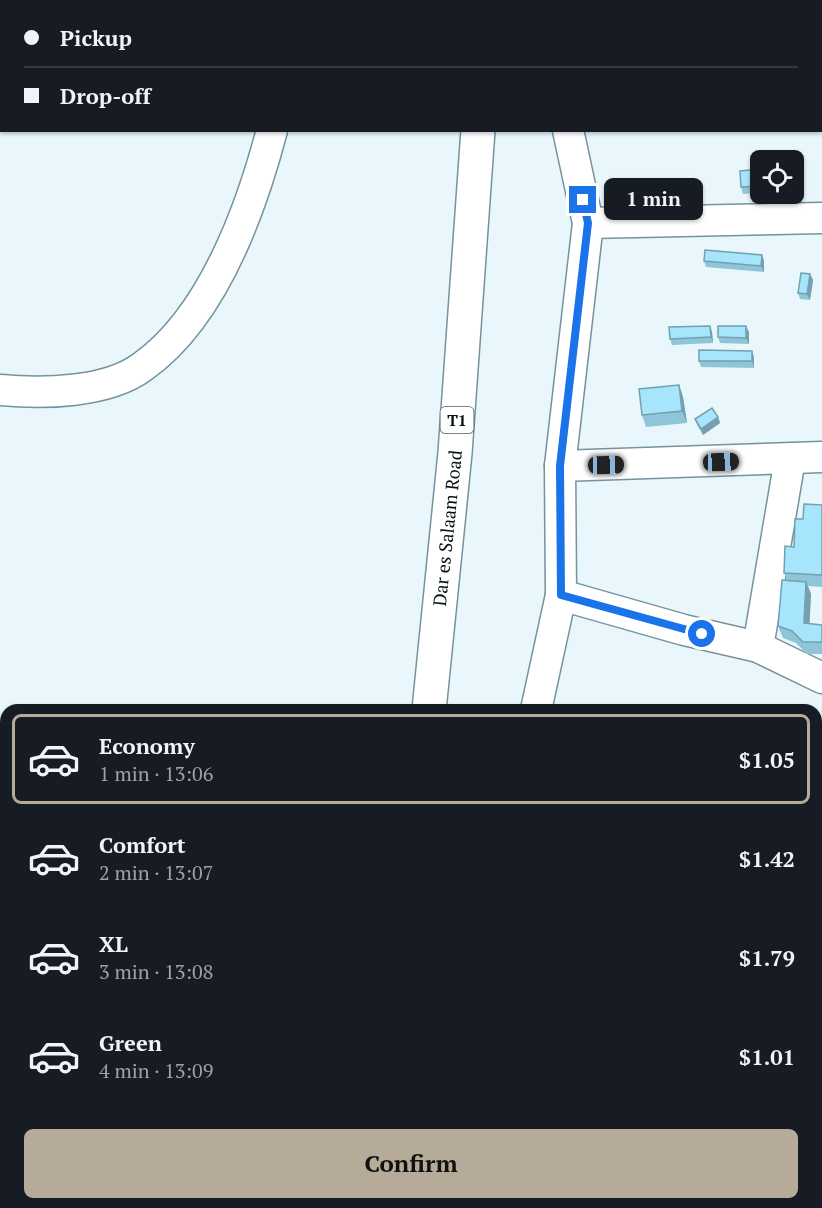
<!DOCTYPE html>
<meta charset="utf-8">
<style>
body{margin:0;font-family:"PT Serif",serif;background:#242831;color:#f1f3f6;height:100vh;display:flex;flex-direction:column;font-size:22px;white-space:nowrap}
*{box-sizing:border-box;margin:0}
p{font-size:20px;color:#9ea1a6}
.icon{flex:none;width:33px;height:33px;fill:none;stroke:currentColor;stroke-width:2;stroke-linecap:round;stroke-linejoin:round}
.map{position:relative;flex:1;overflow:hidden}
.side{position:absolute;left:0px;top:704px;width:822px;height:506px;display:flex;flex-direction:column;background:#171b24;border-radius:18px 18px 0 0;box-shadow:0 2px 4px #0004}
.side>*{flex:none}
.hud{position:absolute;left:0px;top:0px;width:822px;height:132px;box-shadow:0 2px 4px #0004;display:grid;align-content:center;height:132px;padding:0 24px;background:#171b24}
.fabs{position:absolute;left:750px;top:150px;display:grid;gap:12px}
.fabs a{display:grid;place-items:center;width:54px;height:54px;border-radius:9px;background:#171b24;box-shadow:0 2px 4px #0004;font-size:30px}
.end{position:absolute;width:27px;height:27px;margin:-14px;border:8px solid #1a73e8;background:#fff;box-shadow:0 0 0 3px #fff}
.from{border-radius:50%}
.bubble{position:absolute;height:42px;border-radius:9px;background:#171b24;box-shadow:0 2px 4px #0004;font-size:20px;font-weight:700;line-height:42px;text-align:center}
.car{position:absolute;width:18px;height:36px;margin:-18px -9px;border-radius:8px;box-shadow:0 0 4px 2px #0007;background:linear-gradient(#222 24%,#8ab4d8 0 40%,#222 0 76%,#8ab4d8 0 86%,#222 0)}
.hud b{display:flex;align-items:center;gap:21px;height:57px;font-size:22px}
.hud b+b{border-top:2px solid #363941}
.hud i{width:15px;height:15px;background:#f1f3f6}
ul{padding:10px 0 0;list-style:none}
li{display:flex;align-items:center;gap:18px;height:90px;margin:0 12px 9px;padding:0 12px;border:3px solid transparent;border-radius:9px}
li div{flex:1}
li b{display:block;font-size:22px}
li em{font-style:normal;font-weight:700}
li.selected{border-color:#b6ab98}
li>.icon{width:54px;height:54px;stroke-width:1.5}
.primary-button{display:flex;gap:12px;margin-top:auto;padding:12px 24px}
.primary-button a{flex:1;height:69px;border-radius:9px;background:#b6ab98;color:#111;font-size:24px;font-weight:700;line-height:69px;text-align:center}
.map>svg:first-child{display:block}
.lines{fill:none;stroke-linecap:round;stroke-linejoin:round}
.street-casing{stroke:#73939e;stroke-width:33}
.highway-casing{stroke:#73939e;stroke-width:36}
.street{stroke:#fff;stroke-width:30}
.highway{stroke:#fff;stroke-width:33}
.wall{fill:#8fc5d8}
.shaded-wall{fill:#74a0b0}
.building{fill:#a6e5fb;stroke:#74a0b0;stroke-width:1.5}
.route{stroke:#1a73e8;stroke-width:8}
.labels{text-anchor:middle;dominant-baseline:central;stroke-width:4.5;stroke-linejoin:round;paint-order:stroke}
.shield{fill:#fff;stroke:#51595c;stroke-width:1.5}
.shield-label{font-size:16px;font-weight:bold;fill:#061216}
.street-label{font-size:18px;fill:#061216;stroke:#fff}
</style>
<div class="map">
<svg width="822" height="1208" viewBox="0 0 822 1208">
<rect width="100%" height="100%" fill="#e9f6fb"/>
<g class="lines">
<defs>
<g id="street">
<polyline points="553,0 553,2"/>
<polyline points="337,2 338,0"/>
<polyline points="0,7 2,7"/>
<polyline points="568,130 588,223 560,466 822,457"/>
<polyline points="588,223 822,218"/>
<path d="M0,390c42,4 107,3 142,-23 70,-49 109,-157 130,-237"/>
<polyline points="560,466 561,595 684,630 758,647 822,678"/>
<polyline points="758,647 790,459"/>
<polyline points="536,710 561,595"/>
<polyline points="816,1170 822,1167"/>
<polyline points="452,1208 453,1203"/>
<polyline points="762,1208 767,1203"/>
</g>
<g id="highway">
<polyline points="492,2 492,0"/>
<polyline points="429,710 455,453 478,130"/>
<polyline points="375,1208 375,1203"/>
</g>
</defs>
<use href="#street" class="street-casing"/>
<use href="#highway" class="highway-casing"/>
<use href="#street" class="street"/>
<use href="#highway" class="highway"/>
</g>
<g class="wall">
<polygon points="760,169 760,193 743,194 741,187"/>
<polygon points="762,255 764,261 764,272 706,267 704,261"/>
<polygon points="810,274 813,280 810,300 800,299 798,293"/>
<polygon points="710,326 712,332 713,343 672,345 670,339"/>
<polygon points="749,332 749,344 720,343 718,337"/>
<polygon points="754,357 754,368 701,367 699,361"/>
<polygon points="679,385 683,397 687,423 646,427 642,415"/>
<polygon points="718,417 720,423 703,435 697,425 695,419"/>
<polygon points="822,505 822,587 808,586 811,594 809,624 822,625 822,654 807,654 796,643 783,638 778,626 787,580 784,573 794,547 803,519"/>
<polygon points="816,849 822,849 822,900 819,900 819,904 822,902 822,940 821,939 820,951 816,950 816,909 818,909 819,906 816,906"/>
<polygon points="816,989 822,990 822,1057 816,1057"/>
</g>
<g class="shaded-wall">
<polygon points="762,255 764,261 764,272 761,266"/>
<polygon points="810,274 813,280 810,300 807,294"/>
<polygon points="710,326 712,332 713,343 711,337"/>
<polygon points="746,326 749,332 749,344 746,338"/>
<polygon points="752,351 754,357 754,368 752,361"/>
<polygon points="679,385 683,397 687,423 682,411"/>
<polygon points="718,417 720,423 703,435 701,429"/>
<polygon points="806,582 811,594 809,635 804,623"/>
<polygon points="816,804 820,814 817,837 816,834"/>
<polygon points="816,893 819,900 819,906 816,899"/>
<polygon points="819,933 821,939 820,951 818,945"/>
</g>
<g class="building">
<polygon points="760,169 760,186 741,187 740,171"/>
<polygon points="705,250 762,255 761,266 704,261"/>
<polygon points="801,273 810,274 807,294 798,293"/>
<polygon points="710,326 711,337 670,339 669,327"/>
<polygon points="718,326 746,326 746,338 718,337"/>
<polygon points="699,350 752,351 752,361 699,361"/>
<polygon points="679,385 682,411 642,415 639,389"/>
<polygon points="712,408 718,417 701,429 695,419"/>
<polygon points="804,504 822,505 822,575 784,573 785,546 794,547 795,519 803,519"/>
<polygon points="782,580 806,582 804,623 822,625 822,642 803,642 792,631 778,626"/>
<polygon points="816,849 822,849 822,889 816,888"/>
<polygon points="819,902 822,902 822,928 817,928"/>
<polygon points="816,909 818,909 817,928 819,933 818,945 816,944"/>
<polygon points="816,989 822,990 822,1040 816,1040"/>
</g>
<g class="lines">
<polyline class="route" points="583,200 588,223 560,466 561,595 702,634"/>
</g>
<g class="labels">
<rect class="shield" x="440.5" y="407" width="33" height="26" rx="4.5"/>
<g class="shield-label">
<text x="457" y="420">T1</text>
</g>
<g class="street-label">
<text transform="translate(447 528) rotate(-84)">Dar es Salaam Road</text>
</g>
</g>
</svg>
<div class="fabs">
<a><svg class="icon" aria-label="locate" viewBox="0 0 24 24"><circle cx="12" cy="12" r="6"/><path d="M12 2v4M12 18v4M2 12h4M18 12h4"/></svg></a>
</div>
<i class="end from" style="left:702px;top:634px"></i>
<i class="end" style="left:583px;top:200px"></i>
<div class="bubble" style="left:604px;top:178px;width:99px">1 min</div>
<i class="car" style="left:721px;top:462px;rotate:88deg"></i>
<i class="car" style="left:606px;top:465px;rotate:89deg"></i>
<div class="hud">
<b><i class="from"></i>Pickup</b>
<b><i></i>Drop-off</b>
</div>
<section class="side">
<ul>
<li class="selected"><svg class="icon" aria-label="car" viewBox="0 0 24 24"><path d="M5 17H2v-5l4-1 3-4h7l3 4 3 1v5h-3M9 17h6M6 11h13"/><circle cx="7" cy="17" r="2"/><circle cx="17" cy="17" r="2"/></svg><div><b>Economy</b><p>1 min · 13:06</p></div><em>$1.05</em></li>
<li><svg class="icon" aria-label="car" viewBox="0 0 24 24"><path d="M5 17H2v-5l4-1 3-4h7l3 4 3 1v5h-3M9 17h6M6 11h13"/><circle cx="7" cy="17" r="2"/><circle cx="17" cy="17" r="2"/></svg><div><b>Comfort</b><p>2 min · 13:07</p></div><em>$1.42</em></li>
<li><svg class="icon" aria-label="car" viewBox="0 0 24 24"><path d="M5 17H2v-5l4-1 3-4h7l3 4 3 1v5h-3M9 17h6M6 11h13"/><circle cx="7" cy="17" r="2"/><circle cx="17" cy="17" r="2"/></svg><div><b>XL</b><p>3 min · 13:08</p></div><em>$1.79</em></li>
<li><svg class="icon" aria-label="car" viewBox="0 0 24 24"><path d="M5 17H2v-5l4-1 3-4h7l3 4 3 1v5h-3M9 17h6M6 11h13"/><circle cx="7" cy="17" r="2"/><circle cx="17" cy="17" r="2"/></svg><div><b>Green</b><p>4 min · 13:09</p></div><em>$1.01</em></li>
</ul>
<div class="primary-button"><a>Confirm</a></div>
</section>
</div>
